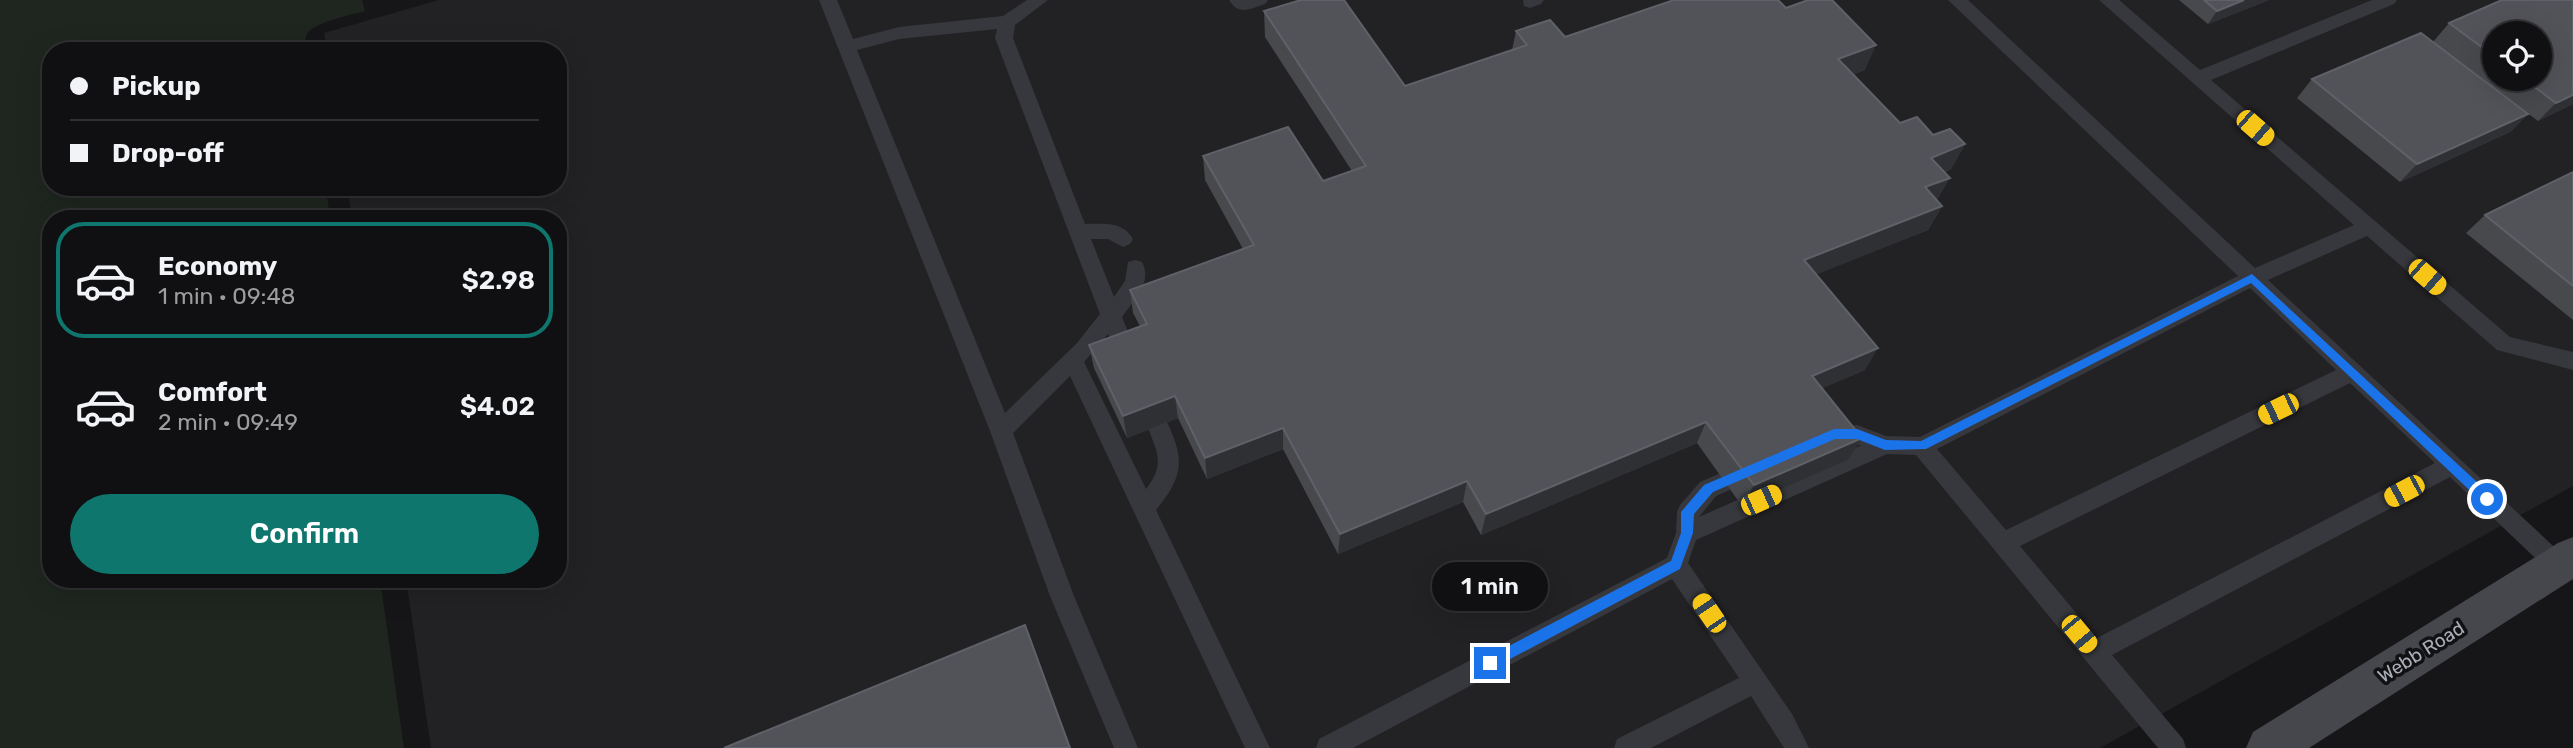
<!DOCTYPE html>
<meta charset="utf-8">
<style>
body{margin:0;font-family:Rubik,sans-serif;background:#19191b;color:#f1f3f6;height:100vh;display:flex;flex-direction:column;font-size:26px;white-space:nowrap}
*{box-sizing:border-box;margin:0}
p{font-size:23px;color:#9c9d9f}
.icon{flex:none;width:38px;height:38px;fill:none;stroke:currentColor;stroke-width:2;stroke-linecap:round;stroke-linejoin:round}
.map{position:relative;flex:1;overflow:hidden}
.drawer{position:absolute;left:42px;top:210px;width:525px;height:378px;display:flex;flex-direction:column;background:#101012;border-radius:28px;box-shadow:0 7px 28px #0002,0 0 0 2px #303032}
.drawer>*{flex:none}
.guide{position:absolute;left:42px;top:42px;width:525px;height:154px;border-radius:28px;box-shadow:0 7px 28px #0002,0 0 0 2px #303032;display:grid;align-content:center;height:154px;padding:0 28px;background:#101012}
.tools{position:absolute;left:2482px;top:21px;display:grid;gap:14px}
.tools a{display:grid;place-items:center;width:70px;height:70px;border-radius:50%;background:#101012;box-shadow:0 7px 28px #0002,0 0 0 2px #303032;font-size:35px}
.end{position:absolute;width:32px;height:32px;margin:-16px;border:9px solid #1a73e8;background:#fff;box-shadow:0 0 0 4px #fff}
.from{border-radius:50%}
.bubble{position:absolute;height:49px;border-radius:24px;background:#101012;box-shadow:0 7px 28px #0002,0 0 0 2px #303032;font-size:23px;font-weight:600;line-height:49px;text-align:center}
.car{position:absolute;width:21px;height:42px;margin:-21px -10px;border-radius:9px;box-shadow:0 0 5px 2px #0007;background:linear-gradient(#f5c518 24%,#345 0 40%,#f5c518 0 76%,#345 0 86%,#f5c518 0)}
.guide b{display:flex;align-items:center;gap:24px;height:66px;font-size:26px}
.guide b+b{border-top:2px solid #303032}
.guide i{width:18px;height:18px;background:#f1f3f6}
ul{padding:12px 0 0;list-style:none}
li{display:flex;align-items:center;gap:21px;height:116px;margin:0 14px 10px;padding:0 14px;border:4px solid transparent;border-radius:28px}
li div{flex:1}
li b{display:block;font-size:26px}
li em{font-style:normal;font-weight:600}
li.on{border-color:#0f766e}
li>.icon{width:63px;height:63px;stroke-width:1.5}
.action{display:flex;gap:14px;margin-top:auto;padding:14px 28px}
.action a{flex:1;height:80px;border-radius:42px;background:#0f766e;color:#fff;font-size:28px;font-weight:600;line-height:80px;text-align:center}
.map>svg:first-child{display:block}
.built{fill:#222225;fill-rule:evenodd}
.green{fill:#1e261f}
.lines{fill:none;stroke-linecap:round;stroke-linejoin:round}
.lane{fill:#37383d;fill-rule:evenodd}
.secondary{fill:#45474d;fill-rule:evenodd}
.wall{fill:#47494d;fill-rule:evenodd}
.shaded-wall{fill:#2f3033}
.building{fill:#525359;stroke:#5f6168;stroke-width:2}
.route{fill:#1a73e8}
.labels{text-anchor:middle;dominant-baseline:central;stroke-width:7;stroke-linejoin:round;paint-order:stroke}
.street-label{font-size:19px;fill:#a8adb8;stroke:#111113}
</style>
<div class="map">
<svg width="2573" height="748" viewBox="0 0 2573 748">
<rect width="100%" height="100%" fill="#161618"/>
<path class="built" d="M439,0h2134v486l-473,262h-1669l-25,-169h152v-360h-206l-5,-32h211v-136h-231l-3,-18zM2494,33h45v46h-45z"/>
<path class="green" d="M0,0h362l3,11c-14,4 -51,11 -58,23 -3,5 -1,11 0,17h-256v136h275l4,32h-279v360h329l24,169h-404z"/>
<g class="lines">
<g class="lane">
<path d="M819,0h18l16,39 46,-12 104,-11 24,-16h21l-33,25 -2,13 72,186c18,0 38,-3 48,15l-3,5 -7,3 -15,-8h-17l23,58 11,-16 3,-19 7,-2 7,2c11,21 -9,39 -20,55l15,38 -3,6 -7,3 -7,-3 -12,-27 -24,28 62,127c19,-24 12,-36 1,-63l3,-6 8,-3 8,3c19,39 18,56 -10,90l114,238h-25l-175,-372 -57,57 61,163 64,152h-24l-64,-152 -60,-165zM997,29l-2,9 105,276 -23,29 -72,70 -148,-363 42,-11z"/>
<path d="M1229,0h39l-3,4c-15,5 -26,12 -36,-4z"/>
<polygon points="1523,0 1544,0 1541,4 1530,8 1524,6"/>
<path d="M1948,0h20l287,268 99,-43 -255,-225h20l81,70 172,-70h25l-3,4 -183,76 299,257 63,15v18l-76,-20 -130,-114 -99,44 298,278 3,7 -3,7 -8,3 -8,-3 -100,-95 -338,178 71,84 3,9h-28l-242,-293 -29,-1 -191,86 -8,23 104,151 17,34h-25l-33,-52 -100,52h-37l3,-9 122,-61 -67,-99 -319,169h-37l3,-9 348,-181 9,-25 1,-21 3,-7 20,-23 49,-21 8,3 3,7 -3,7 -41,18 -17,21 163,-72h-32l-8,-2 -3,-7 3,-7 35,-4 29,11 34,1 318,-161zM2250,288l86,82 -330,160 -69,-81zM2350,383l85,80 -338,175 -77,-92z"/>
</g>
<polygon class="secondary" points="2573,537 2573,579 2309,748 2246,748 2253,732 2558,543"/>
</g>
<g class="wall">
<polygon points="2179,0 2269,0 2208,24"/>
<path d="M2502,0h71v104l-35,17 -105,-79 16,-19zM2494,33h45v46h-45z"/>
<polygon points="1786,8 1865,70 1854,74 1900,123 1933,135 1965,144 1951,169 1945,172 1937,200 1942,206 1928,230 1816,274 1865,370 1822,388 1848,460 1742,506 1697,443 1481,535 1463,502 1338,554 1283,449 1207,479 1178,418 1127,438 1094,368 1089,345 1140,326 1133,313 1130,290 1243,249 1205,180 1203,156 1323,181 1352,171 1265,37 1264,11 1405,86 1512,50 1516,31 1565,37"/>
<polygon points="2312,79 2528,114 2510,132 2400,182 2297,98"/>
<polygon points="2573,172 2573,320 2466,233 2485,215"/>
</g>
<g class="shaded-wall">
<polygon points="2244,0 2269,0 2208,24 2217,11"/>
<polygon points="1876,45 1865,70 1827,84 1838,59"/>
<polygon points="2573,95 2573,104 2538,121 2556,103"/>
<polygon points="2528,114 2510,132 2400,182 2417,164"/>
<polygon points="1965,144 1951,169 1918,182 1931,158"/>
<polygon points="1950,178 1936,202 1925,187"/>
<polygon points="1942,206 1928,230 1793,284 1804,260"/>
<polygon points="1878,348 1865,370 1800,398 1812,376"/>
<polygon points="1175,396 1178,418 1127,438 1123,416"/>
<polygon points="1706,422 1697,443 1481,535 1486,514"/>
<polygon points="1283,428 1283,449 1207,479 1205,458"/>
<polygon points="1862,438 1848,460 1742,506 1754,485"/>
<polygon points="1467,481 1463,502 1338,554 1340,534"/>
</g>
<g class="building">
<polygon points="1301,0 1344,0 1405,86 1527,45 1516,31 1550,20 1565,37 1674,0 1778,0 1786,8 1808,0 1832,0 1876,45 1838,59 1900,123 1917,117 1933,135 1950,129 1965,144 1931,158 1950,178 1925,187 1942,206 1804,260 1878,348 1812,376 1862,438 1754,485 1706,422 1486,514 1467,481 1340,534 1283,428 1205,458 1175,396 1123,416 1089,345 1147,324 1130,290 1254,245 1203,156 1288,127 1323,181 1366,166 1264,11"/>
<polygon points="2204,0 2244,0 2217,11"/>
<polygon points="2502,0 2573,0 2573,95 2556,103 2524,79 2539,79 2539,33 2494,33 2494,56 2449,23"/>
<polygon points="2421,33 2528,114 2417,164 2312,79"/>
<polygon points="2573,172 2573,286 2485,215"/>
<polygon points="1025,625 1070,748 724,748"/>
</g>
<polygon class="route" points="2252,274 2491,495 2491,503 2483,503 2251,283 1926,449 1885,450 1857,439 1835,439 1713,492 1694,514 1693,533 1680,569 1495,667 1486,667 1486,658 1671,561 1681,533 1681,512 1704,485 1834,429 1857,429 1886,440 1921,441"/>
<g class="labels">
<g class="street-label">
<text transform="translate(2421 652) rotate(-32)">Webb Road</text>
</g>
</g>
</svg>
<div class="tools">
<a><svg class="icon" aria-label="locate" viewBox="0 0 24 24"><circle cx="12" cy="12" r="6"/><path d="M12 2v4M12 18v4M2 12h4M18 12h4"/></svg></a>
</div>
<i class="end from" style="left:2487px;top:499px"></i>
<i class="end" style="left:1490px;top:663px"></i>
<div class="bubble" style="left:1432px;top:562px;width:116px">1 min</div>
<i class="car" style="left:2255px;top:128px;rotate:131deg"></i>
<i class="car" style="left:2427px;top:277px;rotate:131deg"></i>
<i class="car" style="left:2278px;top:409px;rotate:244deg"></i>
<i class="car" style="left:2404px;top:491px;rotate:242deg"></i>
<i class="car" style="left:1761px;top:500px;rotate:66deg"></i>
<i class="car" style="left:1709px;top:613px;rotate:326deg"></i>
<i class="car" style="left:2079px;top:634px;rotate:140deg"></i>
<div class="guide">
<b><i class="from"></i>Pickup</b>
<b><i></i>Drop-off</b>
</div>
<section class="drawer">
<ul>
<li class="on"><svg class="icon" aria-label="car" viewBox="0 0 24 24"><path d="M5 17H2v-5l4-1 3-4h7l3 4 3 1v5h-3M9 17h6M6 11h13"/><circle cx="7" cy="17" r="2"/><circle cx="17" cy="17" r="2"/></svg><div><b>Economy</b><p>1 min · 09:48</p></div><em>$2.98</em></li>
<li><svg class="icon" aria-label="car" viewBox="0 0 24 24"><path d="M5 17H2v-5l4-1 3-4h7l3 4 3 1v5h-3M9 17h6M6 11h13"/><circle cx="7" cy="17" r="2"/><circle cx="17" cy="17" r="2"/></svg><div><b>Comfort</b><p>2 min · 09:49</p></div><em>$4.02</em></li>
</ul>
<div class="action"><a>Confirm</a></div>
</section>
</div>
